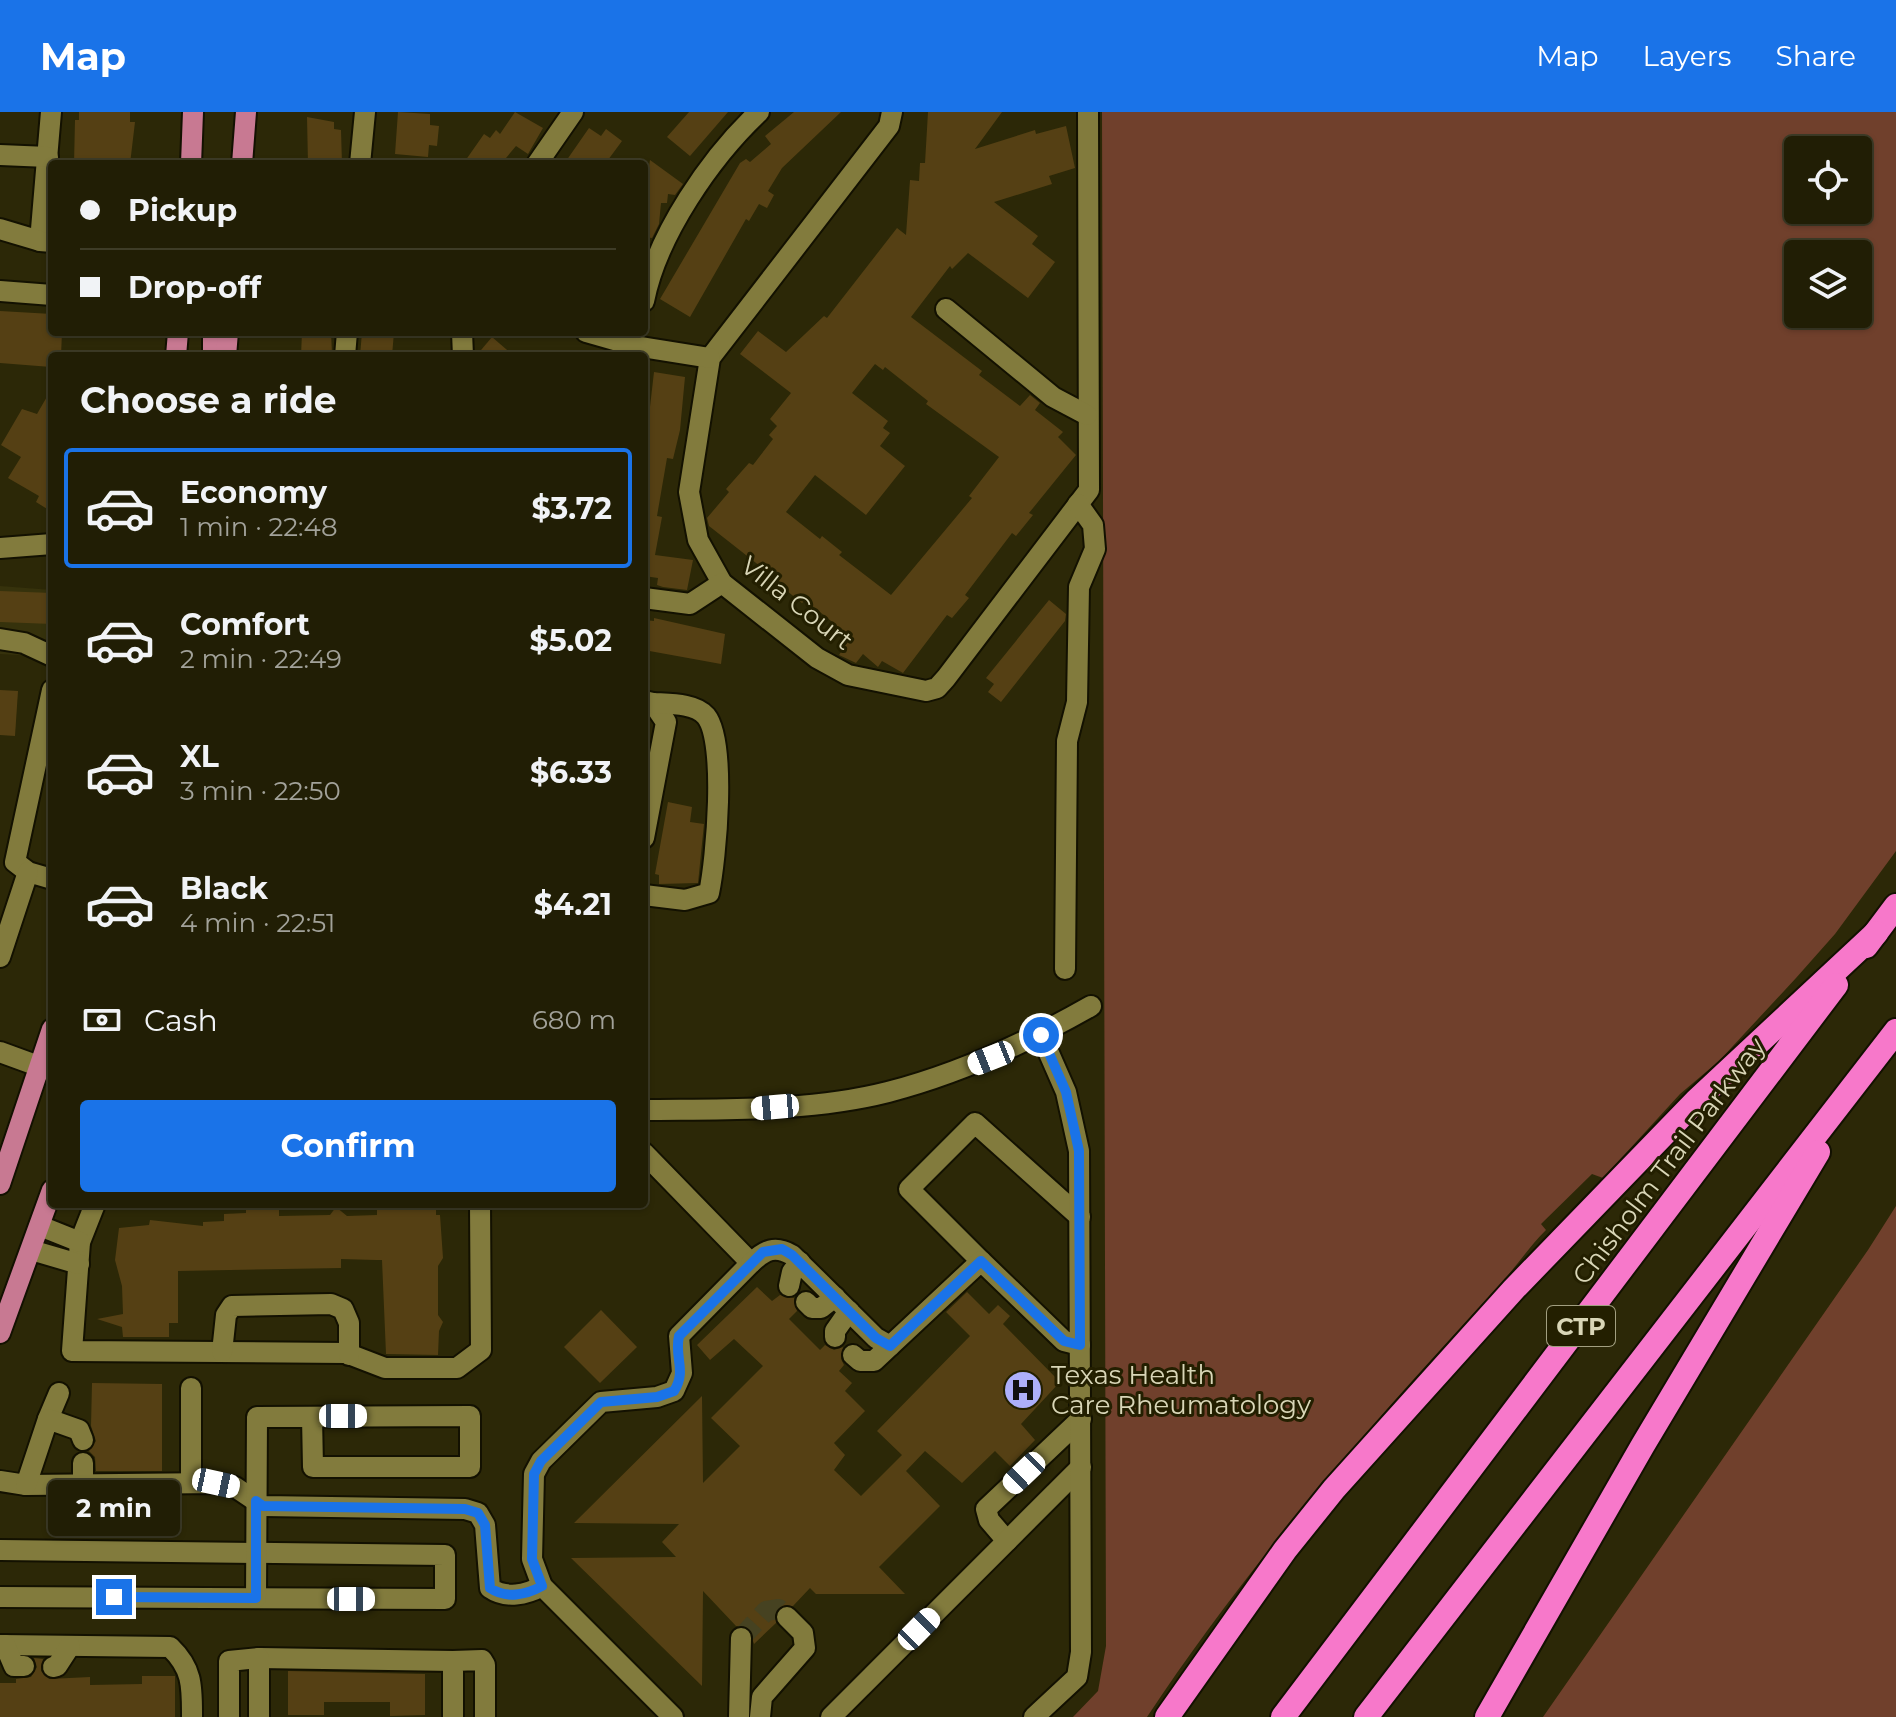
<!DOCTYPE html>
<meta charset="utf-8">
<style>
body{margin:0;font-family:Montserrat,sans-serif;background:#2d2b13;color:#f1f3f6;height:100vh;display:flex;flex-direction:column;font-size:30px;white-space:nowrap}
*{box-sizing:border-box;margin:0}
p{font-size:26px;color:#a2a29a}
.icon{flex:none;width:44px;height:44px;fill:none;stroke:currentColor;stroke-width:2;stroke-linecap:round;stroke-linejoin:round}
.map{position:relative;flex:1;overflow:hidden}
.sheet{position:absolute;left:48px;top:240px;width:600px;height:856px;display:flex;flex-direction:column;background:#211e05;border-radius:8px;box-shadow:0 2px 6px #0004,0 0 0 2px #3e3c27}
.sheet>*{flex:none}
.top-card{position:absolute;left:48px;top:48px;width:600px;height:176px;border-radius:8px;box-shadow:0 2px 6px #0004,0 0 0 2px #3e3c27;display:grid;align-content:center;height:176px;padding:0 32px;background:#211e05}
.controls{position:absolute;left:1784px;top:24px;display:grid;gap:16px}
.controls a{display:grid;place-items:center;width:88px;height:88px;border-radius:8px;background:#211e05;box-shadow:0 2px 6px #0004,0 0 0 2px #3e3c27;font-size:40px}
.end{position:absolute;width:36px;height:36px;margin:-18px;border:10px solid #1a73e8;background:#fff;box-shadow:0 0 0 4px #fff}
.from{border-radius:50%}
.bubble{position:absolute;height:56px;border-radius:8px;background:#211e05;box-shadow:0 2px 6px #0004,0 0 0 2px #3e3c27;font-size:26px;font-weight:700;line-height:56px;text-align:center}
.car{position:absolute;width:24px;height:48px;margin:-24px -12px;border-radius:10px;box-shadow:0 0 6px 2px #0007;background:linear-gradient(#fff 24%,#345 0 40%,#fff 0 76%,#345 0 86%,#fff 0)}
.top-card b{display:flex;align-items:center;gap:28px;height:76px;font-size:30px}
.top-card b+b{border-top:2px solid #3e3c27}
.top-card i{width:20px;height:20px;background:#f1f3f6}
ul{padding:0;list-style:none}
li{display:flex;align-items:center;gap:24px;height:120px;margin:0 16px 12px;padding:0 16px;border:4px solid transparent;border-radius:8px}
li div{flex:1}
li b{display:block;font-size:30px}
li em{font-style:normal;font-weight:700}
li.selected{border-color:#1a73e8}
li>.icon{width:72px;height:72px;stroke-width:1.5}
h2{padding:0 32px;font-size:36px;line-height:96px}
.pay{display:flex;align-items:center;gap:20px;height:88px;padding:0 32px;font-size:30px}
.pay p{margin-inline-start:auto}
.action{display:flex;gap:16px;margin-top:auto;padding:16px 32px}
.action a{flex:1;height:92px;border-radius:8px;background:#1a73e8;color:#fff;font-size:32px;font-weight:700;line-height:92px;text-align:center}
header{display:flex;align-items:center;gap:48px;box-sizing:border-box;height:112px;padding:0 40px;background:#1a73e8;color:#fff}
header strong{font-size:38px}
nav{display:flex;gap:44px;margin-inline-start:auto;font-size:28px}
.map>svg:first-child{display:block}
.built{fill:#36320c}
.grass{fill:#70402c;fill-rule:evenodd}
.building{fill:#554014;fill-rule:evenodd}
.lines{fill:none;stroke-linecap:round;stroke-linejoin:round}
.minor-tunnel{stroke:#464221;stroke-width:20;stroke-dasharray:20 10;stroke-linecap:butt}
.minor-casing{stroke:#131101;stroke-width:24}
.major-casing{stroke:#131101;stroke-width:24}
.highway-casing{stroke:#131101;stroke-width:28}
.minor{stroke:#827b3d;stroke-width:20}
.major{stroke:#c87992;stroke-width:20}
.highway{stroke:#f778ca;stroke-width:24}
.route{stroke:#1a73e8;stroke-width:10}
.labels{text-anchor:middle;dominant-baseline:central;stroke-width:6;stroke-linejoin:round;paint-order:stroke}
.shield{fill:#231f00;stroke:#a29f80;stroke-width:2}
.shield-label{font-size:24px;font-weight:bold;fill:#d9d6b7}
.street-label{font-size:26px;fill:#d9d6b7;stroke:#231f00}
.poi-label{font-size:26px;fill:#d9d6b7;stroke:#231f00;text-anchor:start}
</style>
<header>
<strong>Map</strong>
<nav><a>Map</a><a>Layers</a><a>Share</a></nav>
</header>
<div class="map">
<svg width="1896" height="1605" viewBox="0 0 1896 1605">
<rect width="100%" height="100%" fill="#2c2807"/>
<polygon class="built" points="0,474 52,478 52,545 0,542"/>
<g class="grass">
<path d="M1102,0h794v739l-61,83 -39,44 -77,83 -39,33 -77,84 -11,-4 -51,50 5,6c-19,19 -33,41 -51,60 -125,135 -246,273 -348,427h-74l25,-26 8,-45zM1798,38h60v60h-60zM1798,142h60v60h-60z"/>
<polygon points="1896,1094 1896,1605 1543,1605 1868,1138"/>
</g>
<g class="building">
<polygon points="79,0 130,0 130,10 135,10 130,52 74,52 75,8 79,8"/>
<polygon points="398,0 430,2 430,13 439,14 437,34 429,33 428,45 395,42"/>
<polygon points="515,0 543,16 528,42 516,34 501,52 463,52 484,22 490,26 496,18 500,22"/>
<polygon points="689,0 728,0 690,44 667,25"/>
<polygon points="794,0 841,0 782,56 768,79 774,83 767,96 759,92 749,109 746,107 690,205 660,187 740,51 746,47 750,50 771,32 765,24"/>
<path d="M928,0h74l-27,37 60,-19 1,4 30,-8 9,42 -26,8 3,8 -58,18 44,34 -6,8 23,18 -27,36 -60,-45 -16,16 -2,-3 -39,51 71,54 -3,4 41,31 10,-11 10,8 -5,7 28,22 -5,5 18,18 -47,58 4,2 -17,21 -4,-3 -47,62 4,3 -17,20 -5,-3 -44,58 -21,-12 -4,6 -15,-13 -7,9 -17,-8 12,-18 -46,-37 -3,3 -20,-16 2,-2 -75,-59 -2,-8 22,-26 -3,-3 23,-26 4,2 20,-26 -4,-4 8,-9 -7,-7 21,-26 -51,-39 18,-23 28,21 38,-36 3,2 70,-90 9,7 4,-55 9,1 1,-18h5zM875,252l8,6 2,-3 43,34 -2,3 73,53 -30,39 3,2 -81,97 -52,-40 3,-3 -20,-16 -2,3 -34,-27 29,-37 51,40 39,-49 -25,-20 10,-13 -7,-5 5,-7 -36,-28z"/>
<polygon points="307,5 334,10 334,17 341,18 342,52 308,52"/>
<polygon points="589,16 601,24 606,17 622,29 605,52 564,52"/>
<polygon points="650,48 683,72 675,83 668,82 667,91 661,91 659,112 652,126 644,125 644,54 649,54"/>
<polygon points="0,199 52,202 52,220 62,220 61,244 52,244 51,255 0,251"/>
<polygon points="302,220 331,220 332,242 301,244"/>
<polygon points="362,220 394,220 392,244 360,244"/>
<polygon points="492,225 514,244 476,244"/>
<polygon points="654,260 685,265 680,318 673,347 667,346 657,404 662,405 655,443 693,448 687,478 663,475 657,473 658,466 644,464 644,311 648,312"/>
<polygon points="52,276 52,400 36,390 39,384 8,366 21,345 1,333 22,297 37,302"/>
<polygon points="0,479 52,481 52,512 0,510"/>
<polygon points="1049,488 1066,502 1065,509 1001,590 988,580 994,572 986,566"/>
<polygon points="654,506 725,522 721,552 644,538 644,508 654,509"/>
<polygon points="0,578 18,579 15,624 0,623"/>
<polygon points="668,690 692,695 690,710 704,712 698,771 659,772 659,763 655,762"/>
<polygon points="257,1092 279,1096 279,1104 330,1103 336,1095 347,1104 377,1103 377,1092 436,1093 436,1103 440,1103 443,1146 438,1154 438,1203 443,1210 439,1219 438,1243 386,1242 382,1148 376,1148 341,1147 341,1156 178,1159 178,1211 169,1211 169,1225 123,1225 122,1215 97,1207 123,1202 122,1174 115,1148 119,1116 149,1113 150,1108 203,1114 203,1110 224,1109 224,1102 246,1101 246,1096 256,1096"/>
<polygon points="757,1175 772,1189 780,1183 794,1186 797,1199 789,1207 820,1238 825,1233 834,1238 843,1235 841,1247 844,1253 839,1259 852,1271 845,1279 865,1299 834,1331 845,1343 834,1358 861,1384 902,1343 877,1319 970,1224 946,1200 967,1180 989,1202 998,1193 1010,1204 1003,1212 1060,1270 1021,1312 1035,1328 1010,1354 995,1339 962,1371 925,1339 906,1359 940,1394 879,1455 905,1482 816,1482 810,1476 793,1494 777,1496 776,1511 754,1532 748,1515 736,1514 703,1479 702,1574 571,1446 676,1445 662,1430 679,1412 574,1411 702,1284 703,1371 740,1334 711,1306 763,1254 734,1227 710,1248 697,1233"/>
<polygon points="601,1198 637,1235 600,1271 564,1235"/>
<polygon points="92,1271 162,1272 162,1359 96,1359 95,1345 89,1339 96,1329 91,1314"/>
<polygon points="34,1546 43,1547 41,1559 49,1567 90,1565 90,1573 142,1572 142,1564 175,1564 175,1605 0,1605 0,1571 16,1571 16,1567 31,1565 37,1555"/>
<polygon points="288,1559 425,1562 425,1603 390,1604 390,1590 324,1590 324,1603 288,1603"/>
</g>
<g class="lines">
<polyline class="minor-tunnel" points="741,1526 766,1499 779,1497 787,1505"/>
<defs>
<g id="minor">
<polyline points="51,0 40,129 52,130"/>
<polyline points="892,0 889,14 710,246 689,380 698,428 722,471 817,546 848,563 926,579 937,576 946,566 1089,378 1088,0"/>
<polyline points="0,43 48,45"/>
<polyline points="360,52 365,0"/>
<polyline points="537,52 573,0"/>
<polyline points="0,117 40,129"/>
<polyline points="0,179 52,183"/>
<path d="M644,189c13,-66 67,-144 115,-189"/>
<polyline points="946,197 1053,285 1087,303"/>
<polyline points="462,220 463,244"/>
<polyline points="586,220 635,234 710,246"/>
<polyline points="345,244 347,220"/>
<polyline points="0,436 52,432"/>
<polyline points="644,486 690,492 722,471"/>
<polyline points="0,527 24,531 52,544"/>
<polyline points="52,578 15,750 28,760 52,767"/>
<polyline points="644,589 653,591 666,610 644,726"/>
<path d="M644,783l41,5 24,-7c7,-33 18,-151 -3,-177 -11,-13 -37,-12 -53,-13"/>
<polyline points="0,845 28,760"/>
<polyline points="1065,857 1067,629 1077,590 1079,475 1095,437 1093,413 1078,392"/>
<polyline points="0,940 52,959"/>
<path d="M644,998c81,-1 165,2 244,-18 73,-19 138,-49 203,-86"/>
<polyline points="644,1041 751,1151 679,1224 682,1261 674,1279 657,1285 601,1290 541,1349 534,1362 532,1447 542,1474 673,1605"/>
<polyline points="95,1092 80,1130 72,1239 346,1241 385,1256 457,1256 481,1238 480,1092"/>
<polyline points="40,1114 80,1130"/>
<polyline points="31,1138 79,1152"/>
<polyline points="981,1149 909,1077 975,1011 1080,1105"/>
<path d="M751,1151c14,-13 24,-18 41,-8l84,83 14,8 91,-85 83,80 16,4"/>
<polyline points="789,1174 792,1160 800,1150"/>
<polyline points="806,1190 812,1196 821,1196 835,1185"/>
<polyline points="835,1225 835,1219 849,1199"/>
<polyline points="222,1240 226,1203 232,1194 331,1192 343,1197 349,1211 349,1243"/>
<polyline points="853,1243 860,1249 874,1249 890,1234"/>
<polyline points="191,1276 191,1370"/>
<polyline points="48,1307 59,1281"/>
<path d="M0,1369l26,4 190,-2 19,4 28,19 202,3 13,4 7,12 5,63c16,11 36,7 52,-2"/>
<polyline points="83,1372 83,1351"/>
<polyline points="26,1373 48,1307 79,1318 83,1328"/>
<polyline points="1007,1429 989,1408 986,1397 1081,1307"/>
<polyline points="0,1438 445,1443 445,1487 0,1485"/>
<polyline points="256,1486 257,1305 470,1304 470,1355 313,1355 312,1305"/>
<path d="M0,1533l170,2c23,22 22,40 22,70"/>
<polyline points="5,1533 14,1554 24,1554"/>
<polyline points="259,1546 453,1549"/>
<polyline points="53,1555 57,1554 70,1534"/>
<polyline points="229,1605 229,1549 259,1546 259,1605"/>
<polyline points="453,1605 453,1549 482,1548 485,1553 485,1605"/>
<polyline points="739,1605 741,1526"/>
<polyline points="760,1605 762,1585 805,1536 803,1521 787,1505"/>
<polyline points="831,1605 1081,1355"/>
<polyline points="1034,1605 1077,1565 1081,1540 1079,1039 1066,980 1041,923"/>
</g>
<g id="major">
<polyline points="191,52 193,0"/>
<polyline points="242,52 246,0"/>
<polyline points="213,220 213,244"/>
<polyline points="176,244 178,220"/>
<polyline points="226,244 228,220"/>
<polyline points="0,1072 52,917"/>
<polyline points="0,1221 52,1078"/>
</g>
<g id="highway">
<polyline points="1866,834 1896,794"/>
<polyline points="1167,1605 1285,1438 1334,1377 1514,1177 1696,989 1876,821"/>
<polyline points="1283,1605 1836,873"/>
<polyline points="1366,1605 1896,919"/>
<polyline points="1487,1605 1643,1333 1818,1040"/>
</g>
</defs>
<use href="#minor" class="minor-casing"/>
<use href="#major" class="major-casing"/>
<use href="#highway" class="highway-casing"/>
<use href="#minor" class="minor"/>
<use href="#major" class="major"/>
<use href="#highway" class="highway"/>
</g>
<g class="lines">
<path class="route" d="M114,1485l142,1v-97l7,5 202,3 13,4 7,12 5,63c16,11 36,7 52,-2l-10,-27 2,-85 7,-13 60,-59 56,-5 17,-6c13,-20 0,-34 5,-55l84,-84 19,-3 10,6 84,83 14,8 91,-85 83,80 16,4 -1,-194 -13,-59 -25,-57"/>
</g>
<defs>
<symbol id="hospital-disc" viewBox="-11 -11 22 22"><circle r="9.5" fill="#adaffb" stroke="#231f00"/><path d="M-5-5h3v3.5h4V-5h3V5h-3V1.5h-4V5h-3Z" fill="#111"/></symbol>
</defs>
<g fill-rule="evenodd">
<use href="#hospital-disc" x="1001" y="1256" width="44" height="44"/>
</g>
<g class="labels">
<rect class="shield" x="1547" y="1194" width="68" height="40" rx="6"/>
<g class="shield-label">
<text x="1581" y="1214">CTP</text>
</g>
<g class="street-label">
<text transform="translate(797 491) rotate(38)">Villa Court</text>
<text transform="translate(1669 1049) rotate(-53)">Chisholm Trail Parkway</text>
</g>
<g class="poi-label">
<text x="1051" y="1263">Texas Health<tspan x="1051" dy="30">Care Rheumatology</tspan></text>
</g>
</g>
</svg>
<div class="controls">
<a><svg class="icon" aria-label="locate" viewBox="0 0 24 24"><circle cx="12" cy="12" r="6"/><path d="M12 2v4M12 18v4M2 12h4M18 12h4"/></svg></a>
<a><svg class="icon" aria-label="layers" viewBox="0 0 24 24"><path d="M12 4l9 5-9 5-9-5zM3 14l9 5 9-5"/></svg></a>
</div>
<i class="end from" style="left:1041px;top:923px"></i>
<i class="end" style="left:114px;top:1485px"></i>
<div class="bubble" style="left:48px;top:1368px;width:132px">2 min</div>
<i class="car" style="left:991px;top:946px;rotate:248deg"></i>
<i class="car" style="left:775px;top:995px;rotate:265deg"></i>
<i class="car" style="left:343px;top:1304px;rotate:90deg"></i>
<i class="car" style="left:1024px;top:1361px;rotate:226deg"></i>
<i class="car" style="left:216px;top:1371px;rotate:102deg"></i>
<i class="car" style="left:351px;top:1487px;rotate:90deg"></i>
<i class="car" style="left:919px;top:1517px;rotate:45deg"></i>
<div class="top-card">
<b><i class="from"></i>Pickup</b>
<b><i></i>Drop-off</b>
</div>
<section class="sheet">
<h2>Choose a ride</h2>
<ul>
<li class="selected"><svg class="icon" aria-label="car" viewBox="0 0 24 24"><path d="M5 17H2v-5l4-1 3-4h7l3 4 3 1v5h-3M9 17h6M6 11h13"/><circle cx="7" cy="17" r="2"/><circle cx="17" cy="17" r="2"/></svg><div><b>Economy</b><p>1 min · 22:48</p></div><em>$3.72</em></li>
<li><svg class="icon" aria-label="car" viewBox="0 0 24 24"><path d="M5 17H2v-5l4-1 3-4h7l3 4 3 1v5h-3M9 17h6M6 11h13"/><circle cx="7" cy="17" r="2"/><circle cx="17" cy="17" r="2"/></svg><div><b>Comfort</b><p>2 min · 22:49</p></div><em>$5.02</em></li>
<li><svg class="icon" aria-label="car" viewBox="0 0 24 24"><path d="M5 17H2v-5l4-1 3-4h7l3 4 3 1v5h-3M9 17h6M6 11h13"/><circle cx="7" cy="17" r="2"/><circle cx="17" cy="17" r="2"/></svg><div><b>XL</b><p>3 min · 22:50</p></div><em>$6.33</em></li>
<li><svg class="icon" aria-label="car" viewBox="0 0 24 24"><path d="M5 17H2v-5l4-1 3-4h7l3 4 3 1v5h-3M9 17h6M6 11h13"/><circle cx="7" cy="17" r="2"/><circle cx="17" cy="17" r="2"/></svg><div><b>Black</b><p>4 min · 22:51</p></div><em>$4.21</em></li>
</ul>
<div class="pay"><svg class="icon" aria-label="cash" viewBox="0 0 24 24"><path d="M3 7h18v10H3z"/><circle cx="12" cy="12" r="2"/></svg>Cash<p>680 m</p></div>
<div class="action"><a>Confirm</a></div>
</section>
</div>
